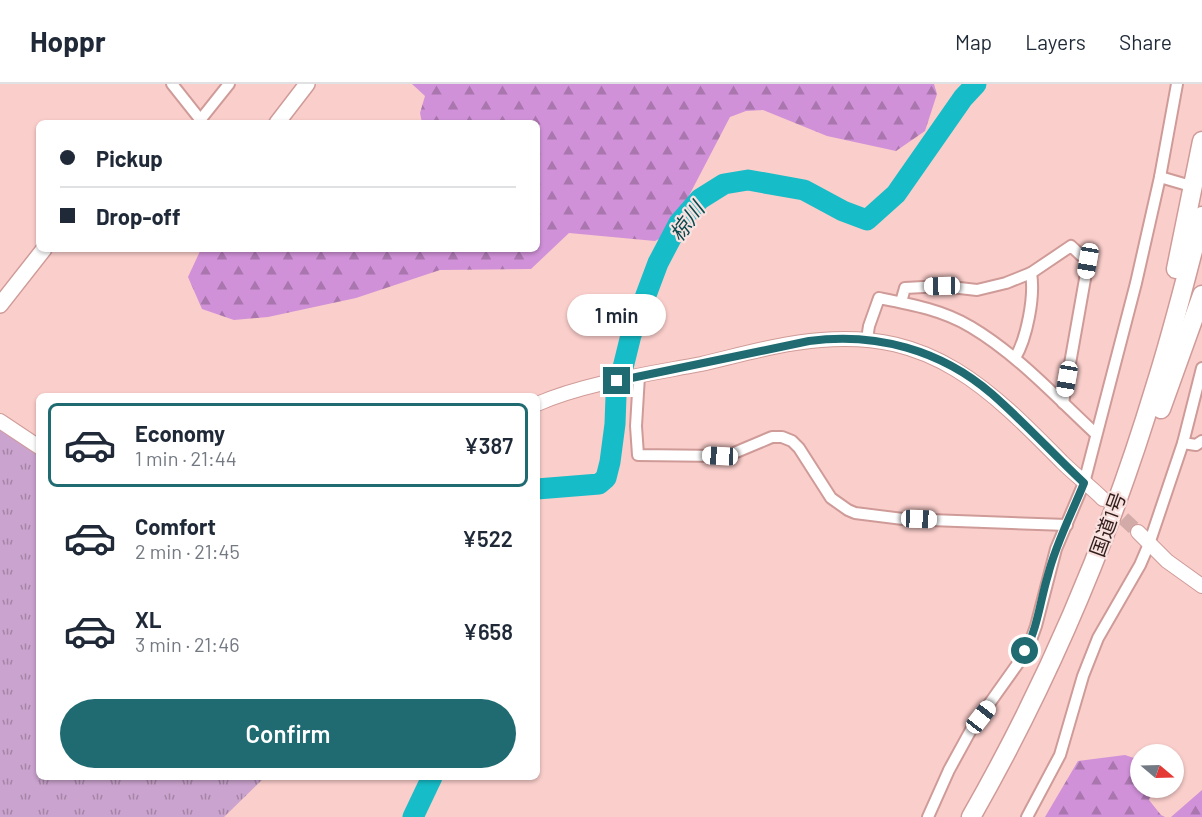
<!DOCTYPE html>
<meta charset="utf-8">
<style>
body{margin:0;font-family:Barlow,"Noto Sans JP",sans-serif;background:#f2f2f3;color:#1f2937;height:100vh;display:flex;flex-direction:column;font-size:22px;white-space:nowrap}
*{box-sizing:border-box;margin:0}
p{font-size:20px;color:#747a83}
.icon{flex:none;width:33px;height:33px;fill:none;stroke:currentColor;stroke-width:2;stroke-linecap:round;stroke-linejoin:round}
.map{position:relative;flex:1;overflow:hidden}
.sheet{position:absolute;left:36px;top:309px;width:504px;height:387px;display:flex;flex-direction:column;background:#fff;border-radius:9px;box-shadow:0 2px 4px #0004}
.sheet>*{flex:none}
.hud{position:absolute;left:36px;top:36px;width:504px;height:132px;border-radius:9px;box-shadow:0 2px 4px #0004;display:grid;align-content:center;height:132px;padding:0 24px;background:#fff}
.needle{width:39px;rotate:109deg}
.buttons{position:absolute;left:1130px;top:660px;display:grid;gap:12px}
.buttons a{display:grid;place-items:center;width:54px;height:54px;border-radius:50%;background:#fff;box-shadow:0 2px 4px #0004;font-size:30px}
.end{position:absolute;width:27px;height:27px;margin:-14px;border:8px solid #1f6b71;background:#fff;box-shadow:0 0 0 3px #fff}
.from{border-radius:50%}
.bubble{position:absolute;height:42px;border-radius:21px;background:#fff;box-shadow:0 2px 4px #0004;font-size:20px;font-weight:600;line-height:42px;text-align:center}
.car{position:absolute;width:18px;height:36px;margin:-18px -9px;border-radius:8px;box-shadow:0 0 4px 2px #0007;background:linear-gradient(#fff 24%,#345 0 40%,#fff 0 76%,#345 0 86%,#fff 0)}
.hud b{display:flex;align-items:center;gap:21px;height:57px;font-size:22px}
.hud b+b{border-top:2px solid #e0e1e3}
.hud i{width:15px;height:15px;background:#1f2937}
ul{padding:10px 0 0;list-style:none}
li{display:flex;align-items:center;gap:18px;height:84px;margin:0 12px 9px;padding:0 12px;border:3px solid transparent;border-radius:9px}
li div{flex:1}
li b{display:block;font-size:22px}
li em{font-style:normal;font-weight:600}
li.active{border-color:#1f6b71}
li>.icon{width:54px;height:54px;stroke-width:1.5}
.button{display:flex;gap:12px;margin-top:auto;padding:12px 24px}
.button a{flex:1;height:69px;border-radius:36px;background:#1f6b71;color:#fff;font-size:24px;font-weight:600;line-height:69px;text-align:center}
header{display:flex;align-items:center;gap:36px;box-sizing:border-box;height:84px;padding:0 30px;background:#fff;border-bottom:2px solid #e0e1e3}
header strong{font-size:28px}
nav{display:flex;gap:33px;margin-inline-start:auto;font-size:21px}
.map>svg:first-child{display:block}
.forest{fill:url(#forest-firs)}
.park{fill:url(#park-tufts)}
.lines{fill:none;stroke-linecap:round;stroke-linejoin:round}
.river{stroke:#16bcc7;stroke-width:21}
.tertiary-tunnel{stroke:#d2aba8;stroke-width:14;stroke-dasharray:14 7;stroke-linecap:butt}
.minor-casing{stroke:#cf9b98;stroke-width:14}
.tertiary-casing{stroke:#cf9b98;stroke-width:16}
.secondary-casing{stroke:#cf9b98;stroke-width:18}
.trunk-casing{stroke:#cf9b98;stroke-width:21}
.minor{stroke:#fff;stroke-width:10}
.tertiary{stroke:#fff;stroke-width:14}
.secondary{stroke:#fff;stroke-width:15}
.trunk{stroke:#fff;stroke-width:18}
.route{stroke:#1f6b71;stroke-width:8}
.labels{text-anchor:middle;dominant-baseline:central;stroke-width:4.5;stroke-linejoin:round;paint-order:stroke}
.street-label{font-size:20px;fill:#311d1c;stroke:#f8e1df}
.water-label{font-size:21px;font-style:italic;fill:#07494e;stroke:#f8e1df}
</style>
<header>
<strong>Hoppr</strong>
<nav><a>Map</a><a>Layers</a><a>Share</a></nav>
</header>
<div class="map">
<svg width="1202" height="733" viewBox="0 0 1202 733">
<defs>
<pattern id="forest-firs" width="22" height="20" patternUnits="userSpaceOnUse" patternTransform="scale(1.5)"><rect width="22" height="20" fill="#d091d8"/><path d="M5 1l3.5 6h-7zM16 11l3.5 6h-7z" fill="#a976ae"/></pattern>
<pattern id="park-tufts" width="24" height="20" patternUnits="userSpaceOnUse" patternTransform="scale(1.5)"><rect width="24" height="20" fill="#caa3ce"/><path d="M3 7l-1-3M5 7V3M7 7l1-3M15 17l-1-3M17 17v-4M19 17l1-3" fill="none" stroke="#a584a6"/></pattern>
</defs>
<rect width="100%" height="100%" fill="#facecb"/>
<g class="forest">
<polygon points="412,0 934,0 937,10 925,47 896,67 827,52 763,26 746,27 730,33 669,150 655,157 569,149 531,185 440,186 356,214 268,233 234,236 202,225 188,193 201,165 537,165 537,39 422,39 420,29 425,12"/>
<polygon points="1125,671 1140,676 1140,704 1153,704 1149,716 1161,731 1165,733 1045,733 1078,677"/>
<polygon points="1202,706 1202,733 1171,733"/>
</g>
<polygon class="park" points="0,346 39,371 39,693 265,693 224,733 0,733"/>
<g class="lines">
<g class="river">
<polyline points="537,405 599,400 606,394 610,378 615,340 616,312 631,251 658,179 679,139 700,115 724,100 748,96 804,106 843,127 867,136 896,110 963,14 976,0"/>
<polyline points="413,733 432,693"/>
</g>
<polyline class="tertiary-tunnel" points="1108,420 1138,448"/>
<defs>
<g id="minor">
<polyline points="172,0 203,39"/>
<polyline points="201,35 229,0"/>
<polyline points="1160,93 1184,100"/>
<polyline points="901,218 905,204 942,202 977,206 1006,199 1031,189 1071,162 1088,178 1063,319"/>
<path d="M867,255l2,-13 10,-28c31,6 64,12 92,29 47,28 85,70 125,107"/>
<path d="M1015,274c12,-20 20,-62 16,-85"/>
<polyline points="639,292 636,342 638,371 720,372 734,369 772,353 782,353 792,357 799,364 831,414 848,426 855,429 903,435 1067,441"/>
<polyline points="1183,359 1196,361 1202,357"/>
<polyline points="928,733 949,686 972,644 1019,578 1031,556 1036,542 1056,465 1084,399 1136,199 1160,93 1177,0"/>
<polyline points="1027,733 1060,671 1083,592 1098,554 1140,481 1149,460 1183,359 1202,284"/>
</g>
<g id="tertiary">
<path d="M537,320c48,-21 112,-30 164,-40 39,-9 80,-21 120,-24 111,-10 169,49 241,122 13,13 28,24 41,37"/>
<polyline points="0,337 39,363"/>
<polyline points="1138,448 1167,477 1202,502"/>
</g>
<g id="secondary">
<polyline points="277,39 307,0"/>
<polyline points="0,221 44,165"/>
</g>
<g id="trunk">
<polyline points="1176,185 1202,57"/>
<polyline points="1161,325 1202,211"/>
<path d="M971,733c77,-135 139,-281 184,-430 18,-56 32,-114 47,-171"/>
</g>
</defs>
<use href="#minor" class="minor-casing"/>
<use href="#tertiary" class="tertiary-casing"/>
<use href="#secondary" class="secondary-casing"/>
<use href="#trunk" class="trunk-casing"/>
<use href="#minor" class="minor"/>
<use href="#tertiary" class="tertiary"/>
<use href="#secondary" class="secondary"/>
<use href="#trunk" class="trunk"/>
</g>
<g class="lines">
<path class="route" d="M617,297l192,-40c67,-9 132,9 183,53 32,28 61,60 92,89 -12,30 -28,60 -36,92 -8,26 -10,52 -23,76"/>
</g>
<g class="labels">
<g class="street-label">
<text transform="translate(1107 440) rotate(-70)">国道1号</text>
</g>
<g class="water-label">
<text transform="translate(686 137) rotate(-53)">椋川</text>
</g>
</g>
</svg>
<div class="buttons">
<a><svg class="needle" viewBox="-14 -14 28 28"><path d="M0-13l5 13h-10z" fill="#e53935"/><path d="M0 13l5-13h-10z" fill="#747a83"/></svg></a>
</div>
<i class="end from" style="left:1025px;top:567px"></i>
<i class="end" style="left:617px;top:297px"></i>
<div class="bubble" style="left:567px;top:210px;width:99px">1 min</div>
<i class="car" style="left:1088px;top:177px;rotate:190deg"></i>
<i class="car" style="left:942px;top:202px;rotate:269deg"></i>
<i class="car" style="left:1067px;top:295px;rotate:190deg"></i>
<i class="car" style="left:720px;top:372px;rotate:273deg"></i>
<i class="car" style="left:919px;top:435px;rotate:92deg"></i>
<i class="car" style="left:981px;top:633px;rotate:38deg"></i>
<div class="hud">
<b><i class="from"></i>Pickup</b>
<b><i></i>Drop-off</b>
</div>
<section class="sheet">
<ul>
<li class="active"><svg class="icon" aria-label="car" viewBox="0 0 24 24"><path d="M5 17H2v-5l4-1 3-4h7l3 4 3 1v5h-3M9 17h6M6 11h13"/><circle cx="7" cy="17" r="2"/><circle cx="17" cy="17" r="2"/></svg><div><b>Economy</b><p>1 min · 21:44</p></div><em>¥387</em></li>
<li><svg class="icon" aria-label="car" viewBox="0 0 24 24"><path d="M5 17H2v-5l4-1 3-4h7l3 4 3 1v5h-3M9 17h6M6 11h13"/><circle cx="7" cy="17" r="2"/><circle cx="17" cy="17" r="2"/></svg><div><b>Comfort</b><p>2 min · 21:45</p></div><em>¥522</em></li>
<li><svg class="icon" aria-label="car" viewBox="0 0 24 24"><path d="M5 17H2v-5l4-1 3-4h7l3 4 3 1v5h-3M9 17h6M6 11h13"/><circle cx="7" cy="17" r="2"/><circle cx="17" cy="17" r="2"/></svg><div><b>XL</b><p>3 min · 21:46</p></div><em>¥658</em></li>
</ul>
<div class="button"><a>Confirm</a></div>
</section>
</div>
